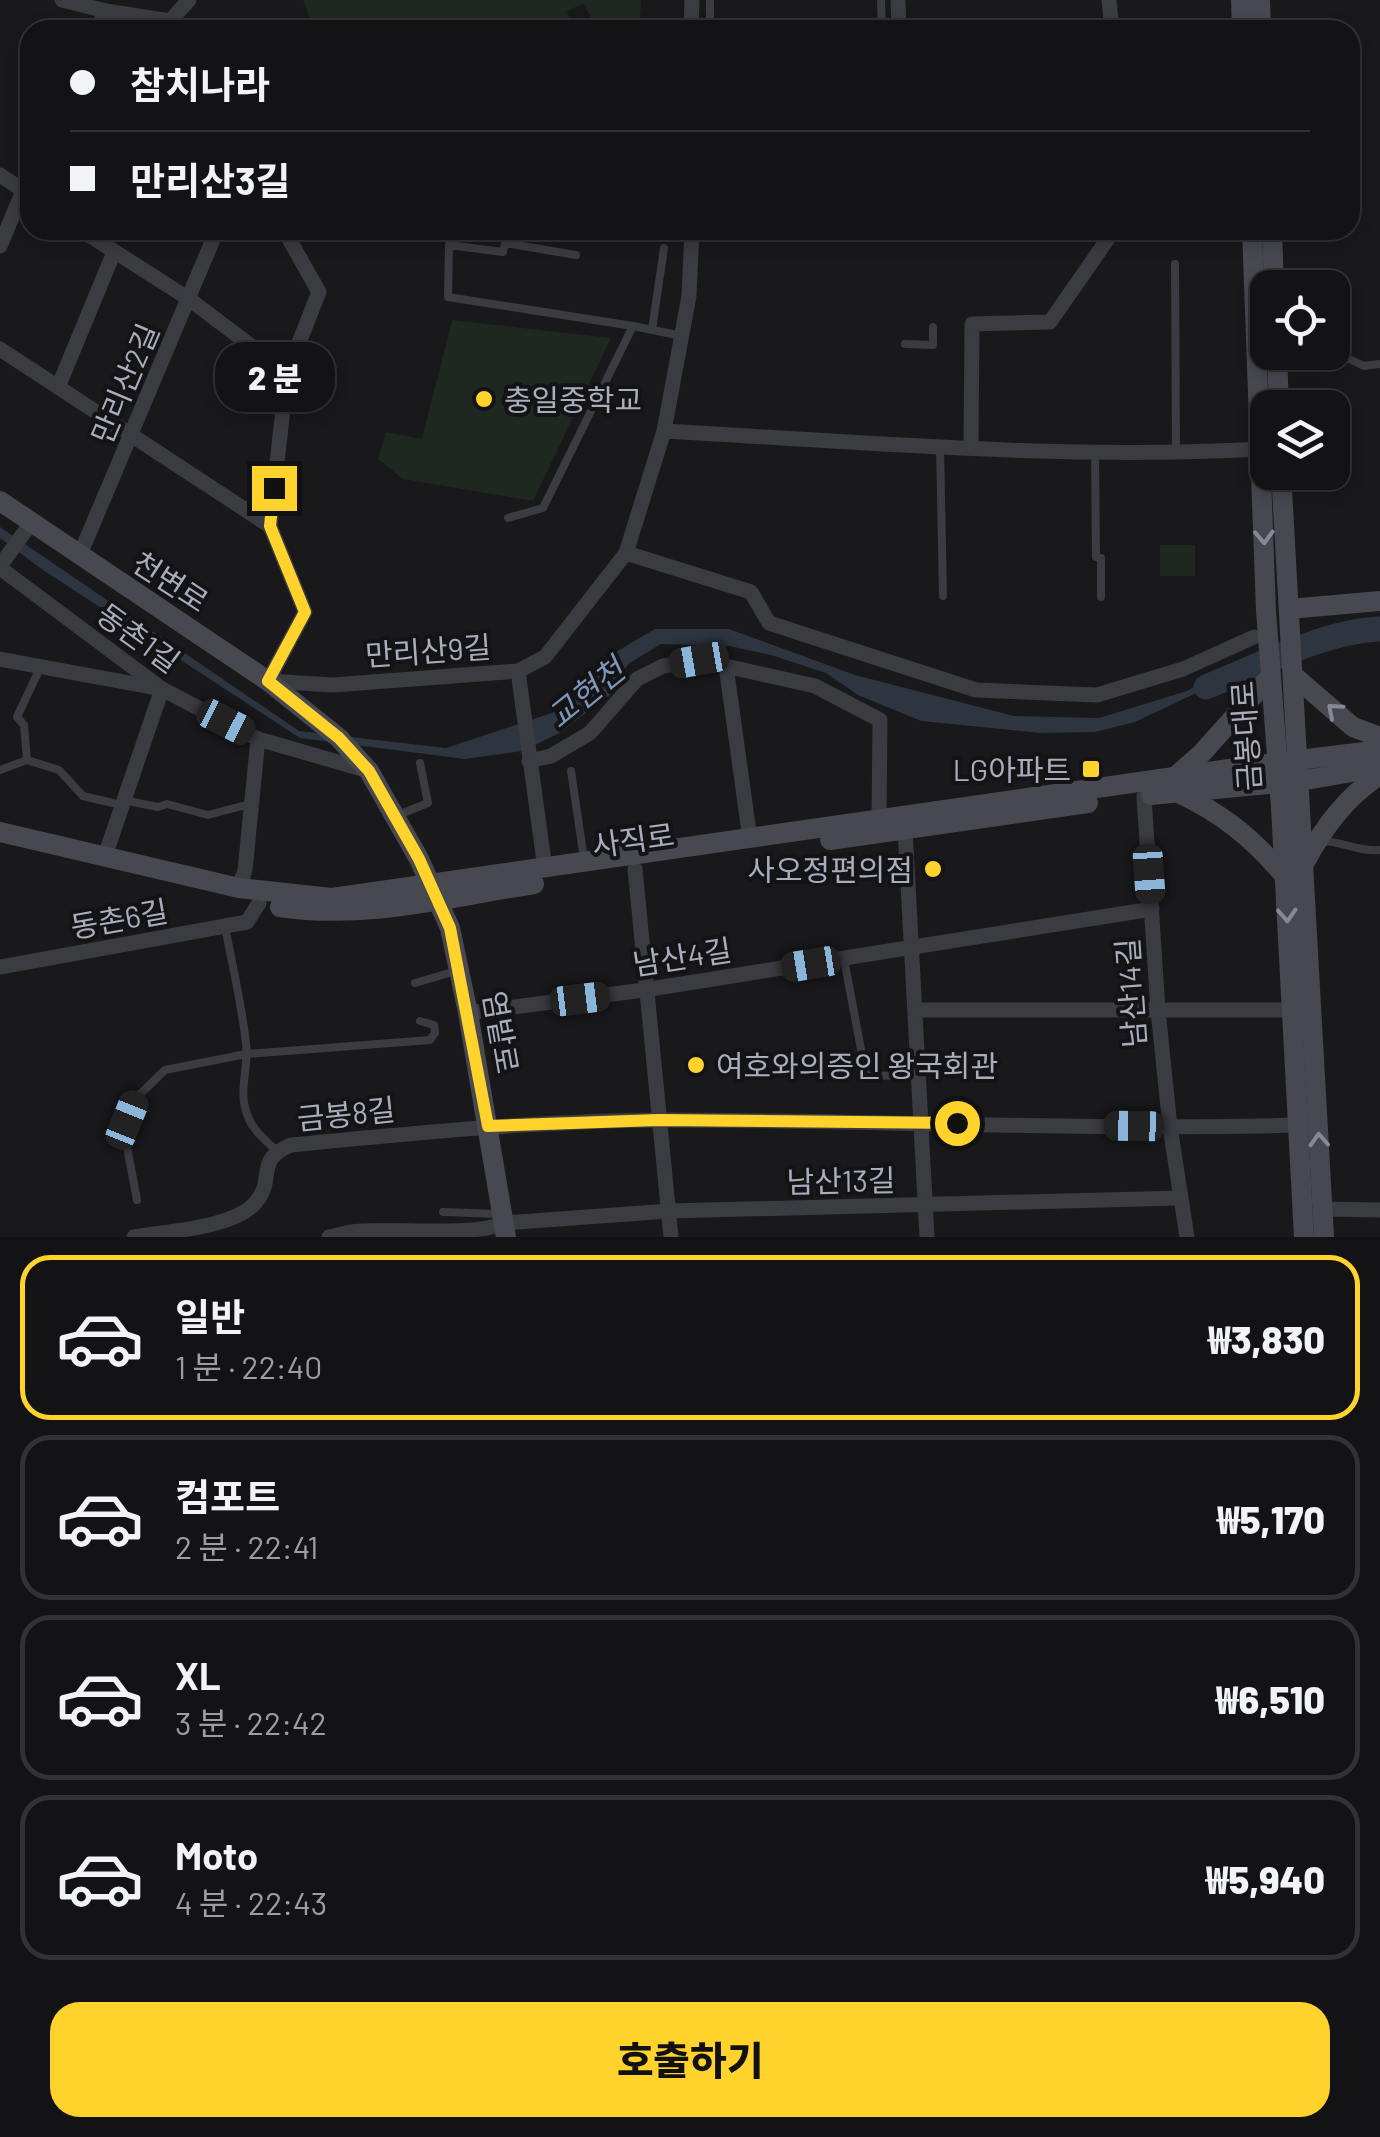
<!DOCTYPE html>
<html lang="ko">
<meta charset="utf-8">
<style>
body{margin:0;font-family:Barlow,"Noto Sans KR",sans-serif;background:#1c1b1d;color:#f1f3f6;height:100vh;display:flex;flex-direction:column;font-size:38px;white-space:nowrap}
*{box-sizing:border-box;margin:0}
p{font-size:32px;color:#9d9ea0}
.icon{flex:none;width:55px;height:55px;fill:none;stroke:currentColor;stroke-width:2;stroke-linecap:round;stroke-linejoin:round}
.map{position:relative;height:1237px;overflow:hidden}
.details{display:flex;flex-direction:column;background:#131214;flex:1}
.details>*{flex:none}
.banner{position:absolute;left:20px;top:20px;width:1340px;height:220px;border-radius:30px;box-shadow:0 5px 15px #0003,0 0 0 2px #323234;display:grid;align-content:center;height:220px;padding:0 50px;background:#131214}
.fabs{position:absolute;left:1250px;top:270px;display:grid;gap:20px}
.fabs a{display:grid;place-items:center;width:100px;height:100px;border-radius:20px;background:#131214;box-shadow:0 5px 15px #0003,0 0 0 2px #323234;font-size:50px}
.end{position:absolute;width:45px;height:45px;margin:-22px;border:12px solid #ffd22c;background:#111;box-shadow:0 0 0 5px #111}
.from{border-radius:50%}
.bubble{position:absolute;height:70px;border-radius:30px;background:#131214;box-shadow:0 5px 15px #0003,0 0 0 2px #323234;font-size:32px;font-weight:800;line-height:70px;text-align:center}
.car{position:absolute;width:30px;height:60px;margin:-30px -15px;border-radius:12px;box-shadow:0 0 8px 2px #0007;background:linear-gradient(#222 24%,#8ab4d8 0 40%,#222 0 76%,#8ab4d8 0 86%,#222 0)}
.banner b{display:flex;align-items:center;gap:35px;height:95px;font-size:38px}
.banner b+b{border-top:2px solid #323234}
.banner i{width:25px;height:25px;background:#f1f3f6}
ul{padding:18px 0 0;list-style:none}
li{display:flex;align-items:center;gap:30px;height:165px;margin:0 20px 15px;padding:0 30px;border:5px solid #323234;border-radius:30px}
li div{flex:1}
li b{display:block;font-size:38px}
li em{font-style:normal;font-weight:800}
li.on{border-color:#ffd22c}
li>.icon{width:90px;height:90px;stroke-width:1.5}
.primary-button{display:flex;gap:20px;margin-top:auto;padding:20px 50px}
.primary-button a{flex:1;height:115px;border-radius:30px;background:#ffd22c;color:#111;font-size:40px;font-weight:800;line-height:115px;text-align:center}
.map>svg:first-child{display:block}
.green{fill:#1e2720}
.water{fill:#2d3540}
.lines{fill:none;stroke-linecap:round;stroke-linejoin:round}
.river{stroke:#2d3540;stroke-width:25}
.lane{stroke:#3b3b42;stroke-width:8}
.street{stroke:#3b3b42;stroke-width:15}
.secondary{stroke:#474850;stroke-width:20}
.oneway{stroke:#878a96}
.route{stroke:#ffd22c;stroke-width:12}
.poi-dot{fill:#ffd22c;stroke:#141316;stroke-width:4}
.labels{text-anchor:middle;dominant-baseline:central;stroke-width:8;stroke-linejoin:round;paint-order:stroke}
.street-label{font-size:30px;fill:#aaadbc;stroke:#141316}
.poi-label{font-size:30px;fill:#aaadbc;stroke:#141316;text-anchor:start}
.water-label{font-size:32px;font-style:italic;fill:#7e96b9;stroke:#141316}
</style>
<div class="map">
<svg width="1380" height="1237" viewBox="0 0 1380 1237">
<rect width="100%" height="100%" fill="#19181b"/>
<g class="green">
<polygon points="303,0 641,0 640,21 617,30 598,30 583,3 567,12 574,30 314,30"/>
<polygon points="452,320 611,338 533,501 403,479 378,459 386,432 422,439"/>
<rect x="1160" y="545" width="35" height="31"/>
</g>
<polygon class="water" points="0,527 299,731 446,748 561,710 609,656 655,629 729,629 855,675 1014,716 1099,718 1187,691 1245,659 1236,679 1211,686 1135,722 1095,732 1040,733 921,721 858,695 826,673 771,655 729,646 661,644 628,664 611,694 559,733 523,751 465,759 300,738 40,568 0,538"/>
<g class="lines">
<path class="river" d="M1206,687c53,-21 118,-56 174,-58"/>
<g class="lane">
<polyline points="710,0 710,30"/>
<polyline points="881,0 882,30"/>
<polyline points="576,255 505,243 503,252 449,245 448,297 633,326"/>
<polyline points="1175,264 1176,453"/>
<polyline points="652,330 664,248"/>
<polyline points="905,344 933,345 933,327"/>
<polyline points="1345,357 1364,366 1380,364"/>
<polyline points="940,446 943,596"/>
<polyline points="1095,452 1096,557"/>
<polyline points="508,518 543,508 633,326 682,336"/>
<polyline points="1101,597 1101,558"/>
<polyline points="27,760 59,770 83,796 121,805"/>
<polyline points="0,770 27,760 24,725 17,717 41,666"/>
<polyline points="571,771 584,859"/>
<polyline points="123,800 158,807 167,804 208,815 250,804"/>
<polyline points="398,815 428,803 420,763"/>
<path d="M1321,841c21,0 37,11 59,9"/>
<path d="M225,926c7,39 17,79 21,118 3,25 -8,46 1,70 5,16 18,26 30,37"/>
<polyline points="844,959 866,1076 917,1075"/>
<polyline points="415,983 456,971"/>
<polyline points="137,1200 127,1147 127,1119 136,1098 165,1070 246,1054 430,1040 435,1033 434,1025 420,1021"/>
<polyline points="443,1212 498,1214"/>
</g>
<g class="street">
<polyline points="62,0 106,11 170,21 175,30"/>
<polyline points="898,0 899,30"/>
<polyline points="1109,0 1112,30"/>
<polyline points="170,21 189,0"/>
<polyline points="96,30 106,11"/>
<polyline points="691,30 692,0"/>
<polyline points="0,175 30,195"/>
<polyline points="81,230 189,299 287,373"/>
<polyline points="284,230 319,292 287,373 270,526 305,612 268,681 333,685 518,671 545,657 626,553 664,431 689,296 692,230"/>
<polyline points="0,246 30,174"/>
<polyline points="0,349 270,526"/>
<polyline points="59,385 114,252"/>
<path d="M664,431c198,11 398,29 597,18"/>
<polyline points="971,447 972,324 1050,322 1114,230"/>
<polyline points="626,553 751,592 769,623 976,690 1097,695 1183,669 1254,637"/>
<polyline points="79,557 217,230"/>
<polyline points="0,566 31,523"/>
<polyline points="0,568 162,689 258,739 369,771"/>
<polyline points="0,659 162,689 105,856"/>
<polyline points="726,666 750,839"/>
<polyline points="518,671 545,869"/>
<polyline points="529,761 551,756 590,733 637,679 663,666 699,660 815,686 880,720 879,819"/>
<polyline points="1144,796 1158,1010 1170,1127 1187,1237"/>
<polyline points="905,829 927,1237"/>
<polyline points="635,869 671,1237"/>
<polyline points="239,888 245,870 258,739"/>
<polyline points="0,967 247,922 259,903"/>
<polyline points="916,1010 1292,1010"/>
<polyline points="468,1013 644,990 1152,909"/>
<polyline points="1322,1209 1380,1210"/>
<path d="M134,1237c33,-6 101,-9 122,-35 20,-24 -2,-42 35,-57 123,-12 246,-24 370,-25 212,0 425,11 637,5"/>
<path d="M329,1237c11,-2 21,-6 32,-6 40,-3 112,6 143,-8l165,-12 511,-13"/>
</g>
<g class="secondary">
<polyline points="1241,0 1242,30"/>
<polyline points="1260,0 1261,30"/>
<polyline points="1252,230 1266,611 1281,808 1304,1237"/>
<polyline points="1272,230 1274,288"/>
<polyline points="1277,352 1279,408"/>
<polyline points="1281,472 1324,1237"/>
<polyline points="0,501 268,681 339,738 369,771 419,859 450,928 468,1013 506,1237"/>
<polyline points="1289,609 1380,601"/>
<polyline points="1293,675 1353,727 1380,737"/>
<polyline points="1176,776 1202,753 1271,676"/>
<path d="M1176,792c46,21 75,45 108,83"/>
<polyline points="1151,795 1300,781 1380,767"/>
<polyline points="0,832 239,888 332,898 1243,767 1380,750"/>
<polyline points="830,840 1088,803"/>
<path d="M1305,862c19,-35 41,-65 75,-87"/>
<path d="M280,907c86,13 170,-10 254,-23"/>
</g>
</g>
<defs><path id="oneway-chevron" d="M-2-3.5L2.5 0L-2 3.5" fill="none" stroke-width="1.6" stroke-linecap="round" stroke-linejoin="round" transform="scale(2.5)"/></defs>
<g class="oneway">
<use href="#oneway-chevron" transform="translate(1264 537) rotate(88)"/>
<use href="#oneway-chevron" transform="translate(1334 710) rotate(-139)"/>
<use href="#oneway-chevron" transform="translate(1287 915) rotate(87)"/>
<use href="#oneway-chevron" transform="translate(1319 1140) rotate(-93)"/>
</g>
<g class="lines">
<polyline class="route" points="274,488 270,526 305,612 268,681 339,738 369,771 419,859 450,928 488,1126 658,1120 957,1123"/>
</g>
<g class="poi-dot">
<circle cx="484" cy="399" r="10"/>
<rect x="1081" y="759" width="20" height="20" rx="5"/>
<circle cx="933" cy="869" r="10"/>
<circle cx="696" cy="1065" r="10"/>
</g>
<g class="labels">
<g class="street-label">
<text transform="translate(124 383) rotate(-67)">만리산2길</text>
<text transform="translate(171 581) rotate(33)">천변로</text>
<text transform="translate(139 637) rotate(36)">동촌1길</text>
<text transform="translate(428 650) rotate(-4)">만리산9길</text>
<text transform="translate(1245 736) rotate(-94)">금봉대로</text>
<text transform="translate(633 839) rotate(-8)">사직로</text>
<text transform="translate(119 918) rotate(-10)">동촌6길</text>
<text transform="translate(682 956) rotate(-9)">남산4길</text>
<text transform="translate(1130 993) rotate(-94)">남산14길</text>
<text transform="translate(502 1032) rotate(80)">염밭로</text>
<text transform="translate(346 1113) rotate(-6)">금봉8길</text>
<text transform="translate(841 1180) rotate(-1)">남산13길</text>
</g>
<g class="poi-label">
<text x="504" y="399">충일중학교</text>
<text x="1071" y="769" text-anchor="end">LG아파트</text>
<text x="913" y="869" text-anchor="end">사오정편의점</text>
<text x="716" y="1065">여호와의증인 왕국회관</text>
</g>
<g class="water-label">
<text transform="translate(585 692) rotate(-39)">교현천</text>
</g>
</g>
</svg>
<div class="fabs">
<a><svg class="icon" aria-label="locate" viewBox="0 0 24 24"><circle cx="12" cy="12" r="6"/><path d="M12 2v4M12 18v4M2 12h4M18 12h4"/></svg></a>
<a><svg class="icon" aria-label="layers" viewBox="0 0 24 24"><path d="M12 4l9 5-9 5-9-5zM3 14l9 5 9-5"/></svg></a>
</div>
<i class="end from" style="left:957px;top:1123px"></i>
<i class="end" style="left:274px;top:488px"></i>
<div class="bubble" style="left:215px;top:342px;width:120px">2 분</div>
<i class="car" style="left:699px;top:660px;rotate:260deg"></i>
<i class="car" style="left:226px;top:722px;rotate:117deg"></i>
<i class="car" style="left:1149px;top:874px;rotate:176deg"></i>
<i class="car" style="left:811px;top:964px;rotate:261deg"></i>
<i class="car" style="left:580px;top:999px;rotate:83deg"></i>
<i class="car" style="left:127px;top:1120px;rotate:22deg"></i>
<i class="car" style="left:1134px;top:1126px;rotate:271deg"></i>
<div class="banner">
<b><i class="from"></i>참치나라</b>
<b><i></i>만리산3길</b>
</div>
</div>
<section class="details">
<ul>
<li class="on"><svg class="icon" aria-label="car" viewBox="0 0 24 24"><path d="M5 17H2v-5l4-1 3-4h7l3 4 3 1v5h-3M9 17h6M6 11h13"/><circle cx="7" cy="17" r="2"/><circle cx="17" cy="17" r="2"/></svg><div><b>일반</b><p>1 분 · 22:40</p></div><em>₩3,830</em></li>
<li><svg class="icon" aria-label="car" viewBox="0 0 24 24"><path d="M5 17H2v-5l4-1 3-4h7l3 4 3 1v5h-3M9 17h6M6 11h13"/><circle cx="7" cy="17" r="2"/><circle cx="17" cy="17" r="2"/></svg><div><b>컴포트</b><p>2 분 · 22:41</p></div><em>₩5,170</em></li>
<li><svg class="icon" aria-label="car" viewBox="0 0 24 24"><path d="M5 17H2v-5l4-1 3-4h7l3 4 3 1v5h-3M9 17h6M6 11h13"/><circle cx="7" cy="17" r="2"/><circle cx="17" cy="17" r="2"/></svg><div><b>XL</b><p>3 분 · 22:42</p></div><em>₩6,510</em></li>
<li><svg class="icon" aria-label="car" viewBox="0 0 24 24"><path d="M5 17H2v-5l4-1 3-4h7l3 4 3 1v5h-3M9 17h6M6 11h13"/><circle cx="7" cy="17" r="2"/><circle cx="17" cy="17" r="2"/></svg><div><b>Moto</b><p>4 분 · 22:43</p></div><em>₩5,940</em></li>
</ul>
<div class="primary-button"><a>호출하기</a></div>
</section>
